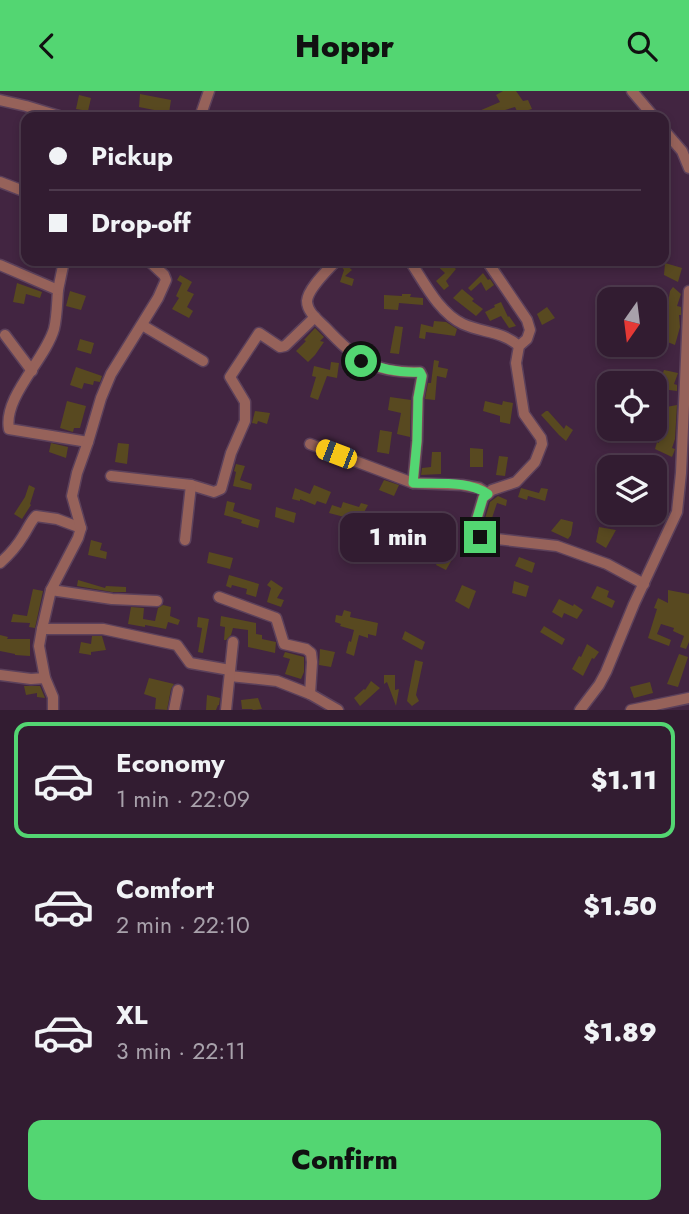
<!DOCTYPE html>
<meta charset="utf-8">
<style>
body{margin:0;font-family:Jost,sans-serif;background:#3a2539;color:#f1f3f6;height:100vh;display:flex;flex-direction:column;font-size:26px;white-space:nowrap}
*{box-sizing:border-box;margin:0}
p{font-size:23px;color:#a8a1ab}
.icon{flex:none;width:38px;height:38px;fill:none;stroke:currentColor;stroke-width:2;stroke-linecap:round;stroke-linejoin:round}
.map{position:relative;height:619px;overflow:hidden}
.panel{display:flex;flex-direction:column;background:#321c31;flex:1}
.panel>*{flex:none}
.banner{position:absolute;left:21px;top:21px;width:648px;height:154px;border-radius:14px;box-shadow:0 4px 10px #0003,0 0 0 2px #4d3a4d;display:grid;align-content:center;height:154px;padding:0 28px;background:#321c31}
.needle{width:46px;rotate:194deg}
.tools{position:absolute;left:597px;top:196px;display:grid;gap:14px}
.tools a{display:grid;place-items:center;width:70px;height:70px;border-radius:14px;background:#321c31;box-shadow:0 4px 10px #0003,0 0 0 2px #4d3a4d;font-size:35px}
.end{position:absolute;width:32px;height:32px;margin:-16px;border:9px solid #53d672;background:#111;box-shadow:0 0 0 4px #111}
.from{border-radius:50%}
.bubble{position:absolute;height:49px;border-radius:14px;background:#321c31;box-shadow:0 4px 10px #0003,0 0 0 2px #4d3a4d;font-size:23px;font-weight:800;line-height:49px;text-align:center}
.car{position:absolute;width:21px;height:42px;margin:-21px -10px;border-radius:9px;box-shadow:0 0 5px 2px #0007;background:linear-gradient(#f5c518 24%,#345 0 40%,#f5c518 0 76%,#345 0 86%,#f5c518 0)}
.banner b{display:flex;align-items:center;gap:24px;height:66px;font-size:26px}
.banner b+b{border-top:2px solid #4d3a4d}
.banner i{width:18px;height:18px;background:#f1f3f6}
ul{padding:12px 0 0;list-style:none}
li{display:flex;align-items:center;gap:21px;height:116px;margin:0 14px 10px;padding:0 14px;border:4px solid transparent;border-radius:14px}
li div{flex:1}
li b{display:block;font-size:26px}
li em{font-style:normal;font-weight:800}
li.on{border-color:#53d672}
li>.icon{width:63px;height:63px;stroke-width:1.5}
.primary-button{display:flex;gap:14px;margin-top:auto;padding:14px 28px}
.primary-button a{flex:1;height:80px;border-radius:14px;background:#53d672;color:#111;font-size:28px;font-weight:800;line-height:80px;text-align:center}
header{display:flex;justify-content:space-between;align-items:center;height:91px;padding:0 28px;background:#53d672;color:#111;font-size:32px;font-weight:800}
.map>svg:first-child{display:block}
.building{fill:#584920}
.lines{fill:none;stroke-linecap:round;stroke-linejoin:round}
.minor-casing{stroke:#5c415b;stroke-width:13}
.minor{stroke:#96625a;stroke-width:10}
.route{stroke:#53d672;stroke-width:9}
</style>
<header><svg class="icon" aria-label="back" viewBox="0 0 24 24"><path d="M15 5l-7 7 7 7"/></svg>Hoppr<svg class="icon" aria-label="search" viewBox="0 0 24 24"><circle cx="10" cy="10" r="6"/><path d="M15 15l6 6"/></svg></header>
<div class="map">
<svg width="689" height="619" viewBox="0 0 689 619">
<rect width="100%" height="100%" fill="#422541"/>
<g class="building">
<polygon points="503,0 516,0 523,10 528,9 532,18 518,22 515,16 482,26 479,20 500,11 496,4"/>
<polygon points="140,3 171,9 169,22 139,16"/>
<polygon points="79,4 91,7 88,20 76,18"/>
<polygon points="432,170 446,170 456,178 446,190 449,195 444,199 436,190 445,182"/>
<polygon points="343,171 352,179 345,185 354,188 352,195 340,191 344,179 341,175"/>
<polygon points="665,172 682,177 678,191 664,184"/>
<polygon points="483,182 488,189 490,188 494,194 486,200 481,191 471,200 468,197"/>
<polygon points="180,184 192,191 187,200 194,203 187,216 193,220 189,227 172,218 179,207 176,205 182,192 177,189"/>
<polygon points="17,192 42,201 40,207 26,203 24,213 13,211"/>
<polygon points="673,196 681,203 677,215 681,216 681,224 679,224 680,236 675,254 665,250 669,239 661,238 664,221 659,220 654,211 654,209 668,212 670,200"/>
<polygon points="462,198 474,208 472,210 483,218 476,225 453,207"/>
<polygon points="70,200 86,205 81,219 66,215"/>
<polygon points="402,203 411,203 410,206 423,207 423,214 399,212 398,219 384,218 384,204 402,205"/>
<polygon points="501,211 508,226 509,225 516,235 509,237 501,225 490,230 485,221 495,216 494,214"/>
<polygon points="547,216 555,227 542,234 537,223"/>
<polygon points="434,230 446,231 457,238 455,245 426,241 425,248 419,247 421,233 433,236"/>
<polygon points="395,235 403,236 399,263 390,262"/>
<polygon points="315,237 324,246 320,250 324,251 315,264 308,271 296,260 306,250 304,249"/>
<polygon points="80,248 94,252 91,263 77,259"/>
<polygon points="434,269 439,270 438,276 448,278 446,287 437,285 435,309 425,308 428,292 431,292"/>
<polygon points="331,271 339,272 337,287 327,285 318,309 310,306 316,286 312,285 314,275 330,279"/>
<polygon points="76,276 102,285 100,291 94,290 93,294 84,292 82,298 70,294"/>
<polygon points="664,279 678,282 674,293 677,294 677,300 661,298 665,287 661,287"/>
<polygon points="390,306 411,309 410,346 397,343 401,322 388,319"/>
<polygon points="67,310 86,315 80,337 74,337 73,341 60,337"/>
<polygon points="485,310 502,314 503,310 513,312 510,333 500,331 500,325 483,320"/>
<polygon points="677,314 675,348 672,357 675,358 674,361 672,366 655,358 657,351 659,352 660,340 656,328 661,317"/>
<polygon points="255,320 270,322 267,333 258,330 257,333 252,332"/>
<polygon points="546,320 548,320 564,338 566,334 573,339 566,350 559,344 541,324"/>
<polygon points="380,339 392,341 389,363 377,361"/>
<polygon points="51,352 68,356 66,367 49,361"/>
<polygon points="118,352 129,353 127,373 115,371"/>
<polygon points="470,357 483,358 483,376 470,376"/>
<polygon points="432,361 441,361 441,383 421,384 422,377 431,376"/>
<polygon points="499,365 508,366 505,385 496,384"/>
<polygon points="236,373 245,375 240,389 252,393 251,399 233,395 236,381 234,380"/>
<polygon points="384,389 399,394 394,405 379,399"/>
<polygon points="29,394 35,397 30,413 31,414 22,428 14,423 25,406"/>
<polygon points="314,394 331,401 326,413 317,410 315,414 300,408 300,410 292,408 295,397 310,403"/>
<polygon points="521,397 539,402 541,397 548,398 545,410 528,405 527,409 518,406"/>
<polygon points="498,405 507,409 506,415 497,412 490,433 484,431 490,411"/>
<polygon points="227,410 235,412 233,420 260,429 258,437 241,432 242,429 224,424"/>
<polygon points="343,411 359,416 361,412 368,414 362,425 350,421 348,427 329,422 332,414 341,417"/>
<polygon points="276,416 296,422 294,432 275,426"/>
<polygon points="561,428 573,431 571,444 568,448 551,440"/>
<polygon points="599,436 616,439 606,457 596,451"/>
<polygon points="91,449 102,452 100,459 107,461 106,468 88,464"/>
<polygon points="443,460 454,465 446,479 436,474"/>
<polygon points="209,461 233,467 230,478 207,472"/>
<polygon points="519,466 535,472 532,482 515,475"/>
<polygon points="229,484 259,493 256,506 246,503 247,498 232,494 231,497 226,495"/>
<polygon points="78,489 105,497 106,495 126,496 126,501 112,501 77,495"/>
<polygon points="271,489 283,497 277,507 284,509 281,516 267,511 271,497 267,494"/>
<polygon points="514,490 529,495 526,506 512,502"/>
<polygon points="462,494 476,500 469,518 455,510"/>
<polygon points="597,495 609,500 607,506 615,510 612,517 591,507"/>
<polygon points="33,498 43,500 35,537 29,536 30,532 11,531 13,523 27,525"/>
<polygon points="668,499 689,503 689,551 686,558 680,556 684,545 673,540 674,537 661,533 657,543 671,549 669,555 648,547 657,518 654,517 658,507 668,512"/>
<polygon points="559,508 573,515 574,513 583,519 577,528 564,522 562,527 552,521"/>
<polygon points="163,514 171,516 170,525 180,529 178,534 168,531 166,538 145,534 145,536 128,533 131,516 144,517 143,528 155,530 158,517"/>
<polygon points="344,519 351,521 350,526 378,532 376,545 368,543 368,547 359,544 354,565 346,562 349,550 351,551 354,539 340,535 341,533 335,531 336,524 342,525"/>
<polygon points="221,525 256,532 256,543 262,544 262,548 276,551 275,562 248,556 248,539 233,537 231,544 226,549 224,549 225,536 220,535"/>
<polygon points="198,526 209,528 203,562 198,561 202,537 197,536"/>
<polygon points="544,535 565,548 562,554 540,541"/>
<polygon points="405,540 425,551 422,559 402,548"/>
<polygon points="0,544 8,546 7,548 30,548 30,565 15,564 15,563 0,560"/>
<polygon points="92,545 102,545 106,559 91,561 91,564 79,562 81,551 91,553"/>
<polygon points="587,553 599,561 594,568 592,567 583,585 572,578 579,565 581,566"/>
<polygon points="320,558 335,561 331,576 319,574"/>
<polygon points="285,561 304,566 304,581 301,588 285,583 290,568 283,566"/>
<polygon points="679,563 688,566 678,596 667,593"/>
<polygon points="415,569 423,571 416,604 419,610 412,615 407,610"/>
<polygon points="384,584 395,584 395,599 399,598 396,615 387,591 384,593"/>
<polygon points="149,587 174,593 171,598 167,619 155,618 156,607 144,603"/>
<polygon points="371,590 380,597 360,615 354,607 364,598 365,599"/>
<polygon points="650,591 653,602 634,607 630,596"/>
<polygon points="24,595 40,595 45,607 37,606 37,602 26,604"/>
<polygon points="207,604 220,607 219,614 218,614 216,619 206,619"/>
<polygon points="258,607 262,618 253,619 252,618 242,618 241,609"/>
</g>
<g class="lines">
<defs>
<g id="minor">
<polyline points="632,0 654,26"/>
<polyline points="0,9 26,15 62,26"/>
<polyline points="200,26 209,0"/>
<polyline points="663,38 682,60 689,77"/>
<polyline points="0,91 26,101"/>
<path d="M336,170c-8,9 -28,27 -29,40 0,11 11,19 18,26 31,33 48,46 95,45l2,4 -4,22 -1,43 -4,42"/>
<path d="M410,170c14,21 29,52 53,63 20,9 39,7 56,22"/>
<polyline points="487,170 527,229 530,239 527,248 519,255 516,272 524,323 541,347 542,353 535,371 516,391 492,399 483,407 475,434 479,446 557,455 607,473 644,493"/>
<path d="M0,174l58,25c-1,13 -1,27 -4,39 -9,31 -51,68 -45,100l79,13"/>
<polyline points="58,199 64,170"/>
<polyline points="142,234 203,270"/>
<polyline points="5,244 32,280"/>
<polyline points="310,353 413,392 462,394 479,397 488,403"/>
<polyline points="111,385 191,394 214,401 221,398 231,362 245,330 245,311 230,286 259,242 280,256 285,255 315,226"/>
<polyline points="185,449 191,394"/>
<path d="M0,472c9,-8 17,-17 23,-27 5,-7 7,-14 13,-20l21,3 24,9"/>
<polyline points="51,499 112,508 157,510"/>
<polyline points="219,506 276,527 284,553 306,558 311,562 312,571 310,603"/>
<polyline points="42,538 103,538 177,554 190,572 230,579"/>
<polyline points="0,584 31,588 45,587"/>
<polyline points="230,585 277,590 310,603 338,619"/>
<polyline points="53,619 53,606 45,587 39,555 42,538 51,499 78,447 81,437 72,405 77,382 88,351 101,307 111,283 158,207 166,189 164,184 149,170"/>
<polyline points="174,619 178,599"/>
<polyline points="226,619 233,551"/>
<polyline points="580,619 599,594 606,581 634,513 677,421 681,382 689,200"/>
<polyline points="631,619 689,607"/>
</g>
</defs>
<use href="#minor" class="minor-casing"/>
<use href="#minor" class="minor"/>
</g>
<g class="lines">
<path class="route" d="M361,270c19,8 39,12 59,11l2,4 -4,22 -1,43 -4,42c24,1 54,-3 75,11l-5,4 -8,27 5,12"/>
</g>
</svg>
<div class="tools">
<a><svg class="needle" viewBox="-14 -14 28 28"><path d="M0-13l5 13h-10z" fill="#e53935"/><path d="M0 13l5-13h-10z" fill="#a8a1ab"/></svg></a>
<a><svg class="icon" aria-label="locate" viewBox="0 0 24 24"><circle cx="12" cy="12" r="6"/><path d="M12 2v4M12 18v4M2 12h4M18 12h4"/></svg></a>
<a><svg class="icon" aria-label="layers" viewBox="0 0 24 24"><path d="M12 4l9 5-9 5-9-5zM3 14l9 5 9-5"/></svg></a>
</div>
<i class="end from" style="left:361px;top:270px"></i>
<i class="end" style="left:480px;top:446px"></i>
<div class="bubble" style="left:340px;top:422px;width:116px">1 min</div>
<i class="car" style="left:336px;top:363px;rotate:291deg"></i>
<div class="banner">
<b><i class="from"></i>Pickup</b>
<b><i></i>Drop-off</b>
</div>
</div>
<section class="panel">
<ul>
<li class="on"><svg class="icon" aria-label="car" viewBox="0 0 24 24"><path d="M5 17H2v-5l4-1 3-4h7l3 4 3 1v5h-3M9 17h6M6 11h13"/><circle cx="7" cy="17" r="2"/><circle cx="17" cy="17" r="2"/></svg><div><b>Economy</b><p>1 min · 22:09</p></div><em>$1.11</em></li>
<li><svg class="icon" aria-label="car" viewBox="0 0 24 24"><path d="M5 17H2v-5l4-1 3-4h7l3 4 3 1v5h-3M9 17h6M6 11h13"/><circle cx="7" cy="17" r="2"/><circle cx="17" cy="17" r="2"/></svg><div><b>Comfort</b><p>2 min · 22:10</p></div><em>$1.50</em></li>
<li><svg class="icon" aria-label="car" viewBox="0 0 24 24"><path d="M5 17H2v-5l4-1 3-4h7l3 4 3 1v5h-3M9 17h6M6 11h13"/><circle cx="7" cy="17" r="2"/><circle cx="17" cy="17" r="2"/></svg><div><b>XL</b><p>3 min · 22:11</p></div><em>$1.89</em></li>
</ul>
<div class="primary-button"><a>Confirm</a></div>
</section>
